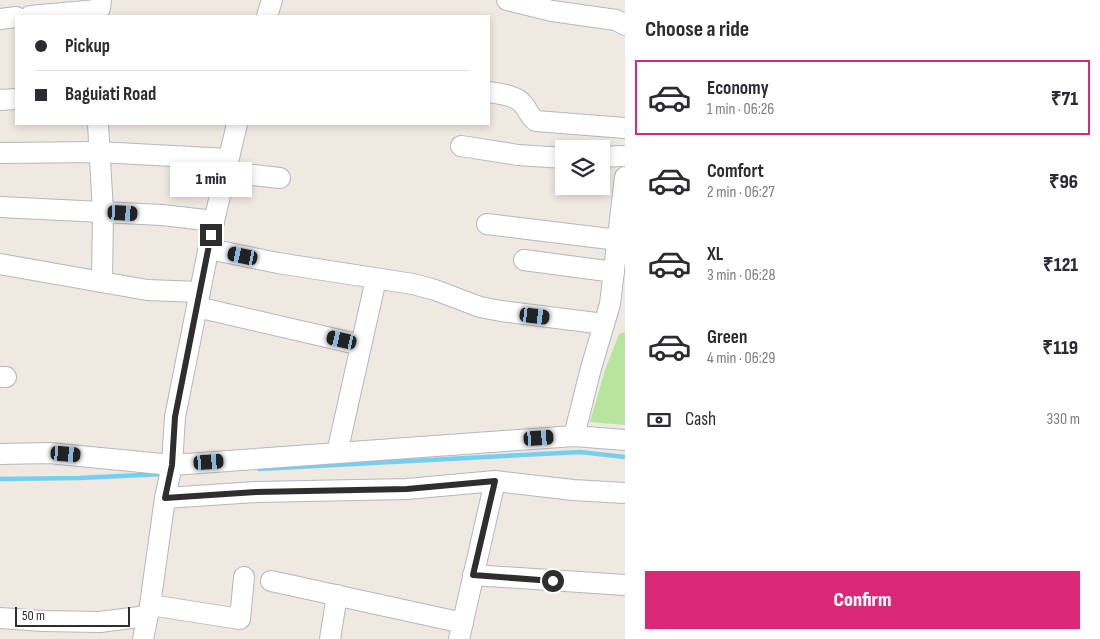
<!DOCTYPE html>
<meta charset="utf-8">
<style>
body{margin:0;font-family:"Sofia Sans Condensed",sans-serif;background:#f7f7f7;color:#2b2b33;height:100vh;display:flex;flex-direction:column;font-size:19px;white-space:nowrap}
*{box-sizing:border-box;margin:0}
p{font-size:16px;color:#7c7c81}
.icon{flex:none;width:28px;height:28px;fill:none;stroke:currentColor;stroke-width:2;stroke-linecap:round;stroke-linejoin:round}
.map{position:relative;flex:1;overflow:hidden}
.sheet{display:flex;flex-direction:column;background:#fff;width:475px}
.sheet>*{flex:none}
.guide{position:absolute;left:15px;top:15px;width:475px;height:110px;border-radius:0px;box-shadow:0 2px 8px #0003;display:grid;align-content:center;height:110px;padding:0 20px;background:#fff}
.tools{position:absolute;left:555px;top:140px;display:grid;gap:10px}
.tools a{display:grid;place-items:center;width:55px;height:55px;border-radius:0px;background:#fff;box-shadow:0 2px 8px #0003;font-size:25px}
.scale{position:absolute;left:15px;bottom:12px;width:115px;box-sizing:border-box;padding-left:5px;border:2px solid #2e2e2e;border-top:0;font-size:14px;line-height:18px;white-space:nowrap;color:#2e2e2e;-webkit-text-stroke:4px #fff;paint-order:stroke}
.end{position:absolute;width:22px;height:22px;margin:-11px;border:6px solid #2e2e2e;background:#fff;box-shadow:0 0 0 2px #fff}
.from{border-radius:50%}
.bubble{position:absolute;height:35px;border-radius:0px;background:#fff;box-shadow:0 2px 8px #0003;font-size:16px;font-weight:800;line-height:35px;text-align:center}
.car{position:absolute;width:15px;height:30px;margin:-15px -8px;border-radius:6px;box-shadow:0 0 4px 1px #0007;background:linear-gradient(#222 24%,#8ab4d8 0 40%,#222 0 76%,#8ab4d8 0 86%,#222 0)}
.guide b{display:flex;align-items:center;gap:18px;height:48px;font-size:19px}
.guide b+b{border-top:1px solid #e1e1e2}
.guide i{width:12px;height:12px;background:#2b2b33}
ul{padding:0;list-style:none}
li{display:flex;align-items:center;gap:15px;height:75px;margin:0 10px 8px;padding:0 10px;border:2px solid transparent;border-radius:0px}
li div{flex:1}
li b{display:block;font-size:19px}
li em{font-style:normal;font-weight:800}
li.selected{border-color:#db2777}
li>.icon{width:45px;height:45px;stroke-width:1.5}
h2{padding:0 20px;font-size:22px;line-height:60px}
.pay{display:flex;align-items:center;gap:12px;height:55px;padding:0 20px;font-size:19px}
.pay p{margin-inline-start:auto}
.cta{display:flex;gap:10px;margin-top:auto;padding:10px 20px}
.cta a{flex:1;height:58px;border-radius:0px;background:#db2777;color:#fff;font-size:20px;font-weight:800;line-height:58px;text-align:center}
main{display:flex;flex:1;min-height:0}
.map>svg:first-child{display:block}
.green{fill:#b6e59e}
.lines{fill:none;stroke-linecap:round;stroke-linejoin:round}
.stream{stroke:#75cff0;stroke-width:4.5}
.minor-casing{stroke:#b4b7c1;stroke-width:22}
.minor{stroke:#fff;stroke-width:20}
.route{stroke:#2e2e2e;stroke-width:6}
</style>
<main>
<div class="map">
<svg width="625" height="639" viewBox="0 0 625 639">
<rect width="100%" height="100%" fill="#efe9e1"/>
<polygon class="green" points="625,332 625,425 590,422 605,370 619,334"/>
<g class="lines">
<g class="stream">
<polyline points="259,469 580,452 625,457"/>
<polyline points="0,479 79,478 164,474"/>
</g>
<defs>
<g id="minor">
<polyline points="507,0 552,11 616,20 625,25"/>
<polyline points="30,16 97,10 100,8 101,0"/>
<polyline points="267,16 272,0"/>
<polyline points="0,19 16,17"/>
<path d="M489,92c11,2 27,3 34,12 5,6 6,12 13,17l89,7"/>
<polyline points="0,100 16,99"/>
<polyline points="98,124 103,212 102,282"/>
<polyline points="461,146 518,155 564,158"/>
<polyline points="0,153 99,152 228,159"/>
<polyline points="601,157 625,156"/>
<polyline points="225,172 280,178"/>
<polyline points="0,207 162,215 214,221"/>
<polyline points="487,224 618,240"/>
<polyline points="209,249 278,263 413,284 435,290 480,307 501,311 604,324"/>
<polyline points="524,260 614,272"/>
<polyline points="0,264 147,290 200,292"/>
<polyline points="197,307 361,345"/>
<polyline points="0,377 6,377"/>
<polyline points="574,436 591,368 610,304 625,177"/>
<polyline points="337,453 376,279"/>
<polyline points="0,454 49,453 172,465 574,436 625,440"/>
<polyline points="165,498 256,492 407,489 495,481 573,490 625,493"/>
<polyline points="473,575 625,585"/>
<polyline points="271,581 463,623"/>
<polyline points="150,605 240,619 244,577"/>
<polyline points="0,618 42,621 100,622 147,616"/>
<polyline points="143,639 150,605 165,498 172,465 175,417 214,221 237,124"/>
<polyline points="330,639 337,595"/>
<polyline points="459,639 495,481"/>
</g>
</defs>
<use href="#minor" class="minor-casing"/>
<use href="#minor" class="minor"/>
</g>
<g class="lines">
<polyline class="route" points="211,235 175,417 172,465 165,498 256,492 407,489 495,481 473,575 553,581"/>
</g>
</svg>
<div class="tools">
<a><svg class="icon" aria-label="layers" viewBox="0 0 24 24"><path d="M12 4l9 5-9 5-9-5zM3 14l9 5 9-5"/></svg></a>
</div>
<div class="scale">50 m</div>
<i class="end from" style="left:553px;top:581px"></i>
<i class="end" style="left:211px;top:235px"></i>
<div class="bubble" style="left:170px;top:162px;width:82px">1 min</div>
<i class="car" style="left:123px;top:213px;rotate:93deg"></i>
<i class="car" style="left:243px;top:256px;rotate:282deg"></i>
<i class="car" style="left:535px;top:316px;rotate:97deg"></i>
<i class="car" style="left:342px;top:340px;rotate:283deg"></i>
<i class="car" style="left:539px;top:438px;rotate:86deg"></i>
<i class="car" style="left:66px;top:454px;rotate:95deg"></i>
<i class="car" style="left:209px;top:462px;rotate:86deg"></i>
<div class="guide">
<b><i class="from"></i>Pickup</b>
<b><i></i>Baguiati Road</b>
</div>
</div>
<section class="sheet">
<h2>Choose a ride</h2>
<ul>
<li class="selected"><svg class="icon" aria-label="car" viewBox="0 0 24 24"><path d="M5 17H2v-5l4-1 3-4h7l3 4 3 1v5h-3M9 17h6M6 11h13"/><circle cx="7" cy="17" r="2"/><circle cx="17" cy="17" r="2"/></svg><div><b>Economy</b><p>1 min · 06:26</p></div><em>₹71</em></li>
<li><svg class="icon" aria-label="car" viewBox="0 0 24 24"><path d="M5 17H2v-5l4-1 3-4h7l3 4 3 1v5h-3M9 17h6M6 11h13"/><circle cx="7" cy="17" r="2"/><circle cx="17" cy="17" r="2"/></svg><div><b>Comfort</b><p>2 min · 06:27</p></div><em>₹96</em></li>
<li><svg class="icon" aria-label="car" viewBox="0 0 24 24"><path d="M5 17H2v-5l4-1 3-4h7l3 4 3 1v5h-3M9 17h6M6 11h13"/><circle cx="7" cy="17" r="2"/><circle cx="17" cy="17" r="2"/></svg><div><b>XL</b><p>3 min · 06:28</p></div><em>₹121</em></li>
<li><svg class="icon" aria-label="car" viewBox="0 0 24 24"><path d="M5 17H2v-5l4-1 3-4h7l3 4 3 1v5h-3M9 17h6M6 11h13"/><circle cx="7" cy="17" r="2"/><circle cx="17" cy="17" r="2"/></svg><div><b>Green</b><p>4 min · 06:29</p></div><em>₹119</em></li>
</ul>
<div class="pay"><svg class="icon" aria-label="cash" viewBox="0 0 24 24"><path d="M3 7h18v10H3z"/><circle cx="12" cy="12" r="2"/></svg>Cash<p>330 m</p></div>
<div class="cta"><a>Confirm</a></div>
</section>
</main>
